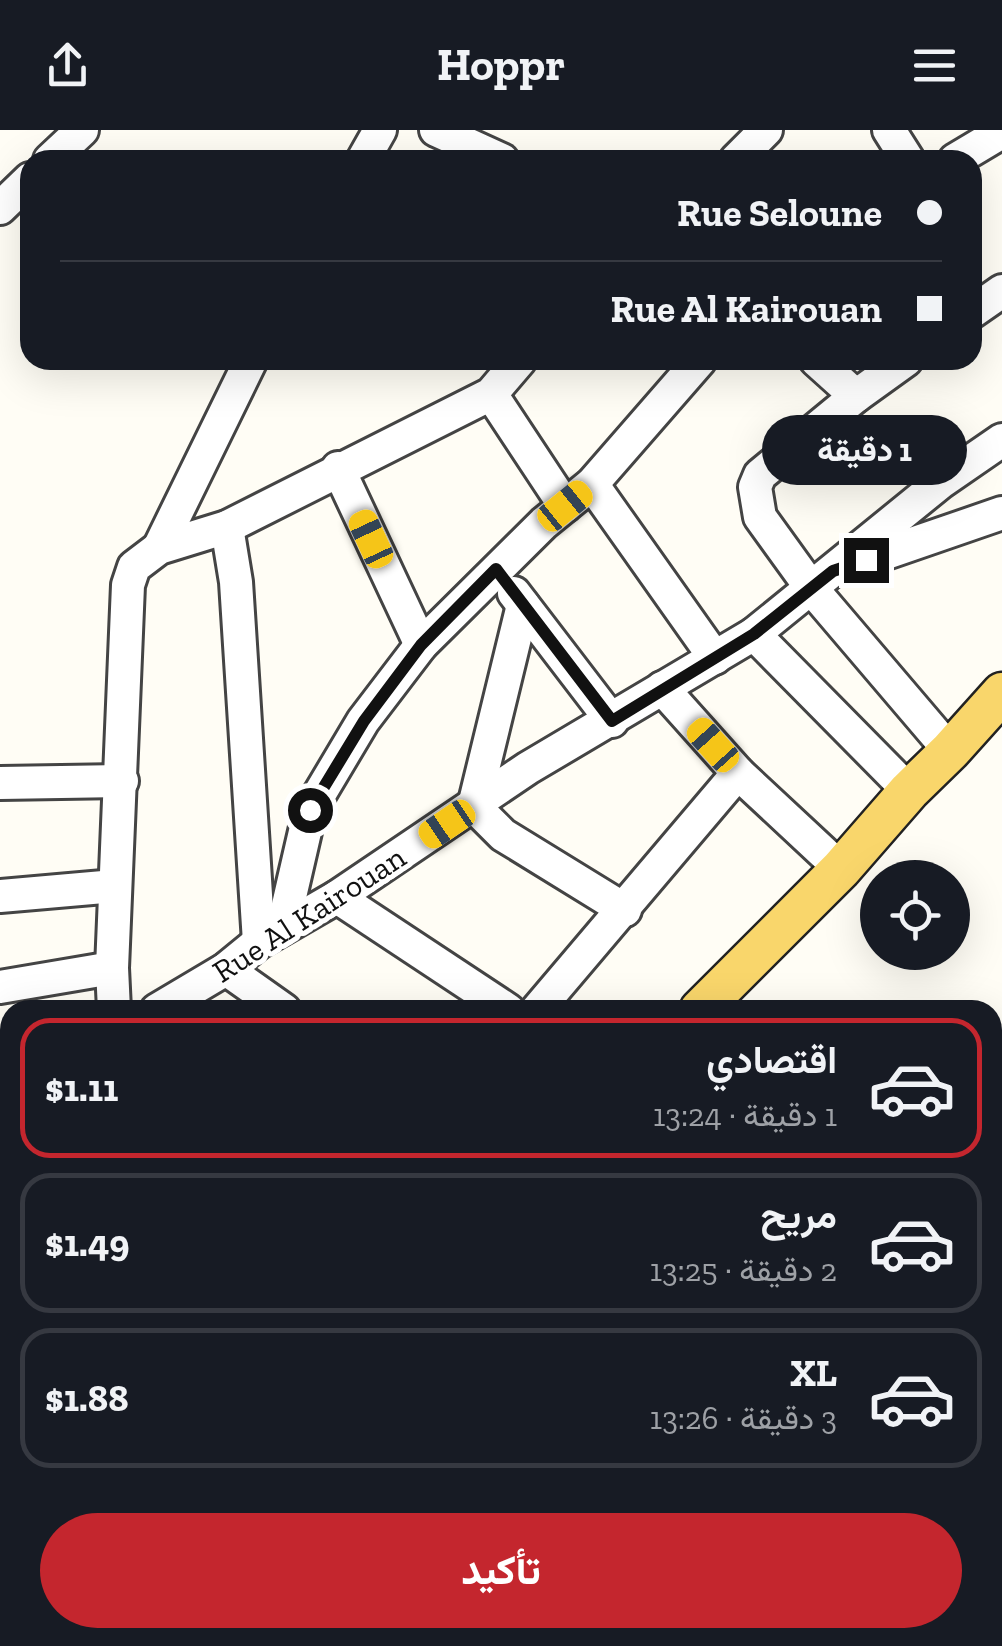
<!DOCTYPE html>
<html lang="ar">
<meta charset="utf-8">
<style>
body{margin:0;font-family:"Zilla Slab",Vazirmatn,serif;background:#242831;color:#f1f3f6;direction:rtl;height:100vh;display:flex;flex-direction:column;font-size:38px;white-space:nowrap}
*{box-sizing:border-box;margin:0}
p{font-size:32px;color:#9ea1a6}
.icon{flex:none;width:55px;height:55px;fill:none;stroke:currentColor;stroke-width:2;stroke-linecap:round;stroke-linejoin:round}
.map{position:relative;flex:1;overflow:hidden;direction:ltr}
.details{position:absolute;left:0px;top:870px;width:1002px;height:648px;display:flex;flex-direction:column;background:#171b24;border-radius:30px 30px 0 0;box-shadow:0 10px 40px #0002;direction:rtl}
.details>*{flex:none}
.guide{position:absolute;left:20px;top:20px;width:962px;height:220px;border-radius:30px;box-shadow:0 10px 40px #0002;direction:rtl;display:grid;align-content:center;height:220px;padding:0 40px;background:#171b24}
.tools{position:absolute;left:860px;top:730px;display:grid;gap:20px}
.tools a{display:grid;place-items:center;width:110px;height:110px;border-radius:50%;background:#171b24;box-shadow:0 10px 40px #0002;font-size:50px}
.end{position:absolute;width:45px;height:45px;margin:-22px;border:12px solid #111;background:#fff;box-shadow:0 0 0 5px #fff}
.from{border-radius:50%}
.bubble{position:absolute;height:70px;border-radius:35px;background:#171b24;box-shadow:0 10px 40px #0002;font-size:32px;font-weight:800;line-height:70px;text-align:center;direction:rtl}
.car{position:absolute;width:30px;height:60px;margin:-30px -15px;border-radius:12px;box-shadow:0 0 8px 2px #0007;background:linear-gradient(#f5c518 24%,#345 0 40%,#f5c518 0 76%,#345 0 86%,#f5c518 0)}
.guide b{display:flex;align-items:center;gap:35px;height:95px;font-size:38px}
.guide b+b{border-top:2px solid #363941}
.guide i{width:25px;height:25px;background:#f1f3f6}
ul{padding:18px 0 0;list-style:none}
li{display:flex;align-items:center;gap:30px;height:140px;margin:0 20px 15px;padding:0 20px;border:5px solid #363941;border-radius:30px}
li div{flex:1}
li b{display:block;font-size:38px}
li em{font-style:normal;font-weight:800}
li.selected{border-color:#c4262e}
li>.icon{width:90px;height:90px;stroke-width:1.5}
.button{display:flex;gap:20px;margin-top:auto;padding:20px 40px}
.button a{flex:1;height:115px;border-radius:60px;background:#c4262e;color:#fff;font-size:40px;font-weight:800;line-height:115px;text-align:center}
header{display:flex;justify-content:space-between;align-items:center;height:130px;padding:0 40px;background:#171b24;font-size:45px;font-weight:800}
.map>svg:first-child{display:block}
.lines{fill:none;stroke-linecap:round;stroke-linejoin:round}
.minor-casing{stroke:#444;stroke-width:38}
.major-casing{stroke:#222;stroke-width:45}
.minor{stroke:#fff;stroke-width:32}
.major{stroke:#f9d66b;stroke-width:40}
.route{stroke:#111;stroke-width:12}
.labels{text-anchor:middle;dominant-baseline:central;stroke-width:10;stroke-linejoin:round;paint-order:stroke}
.street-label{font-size:32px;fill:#111;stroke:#fff}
</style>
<header><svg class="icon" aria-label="menu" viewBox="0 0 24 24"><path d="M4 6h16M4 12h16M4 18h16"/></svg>Hoppr<svg class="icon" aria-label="share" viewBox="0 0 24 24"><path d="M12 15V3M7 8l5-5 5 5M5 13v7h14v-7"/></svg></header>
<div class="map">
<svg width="1002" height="1516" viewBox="0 0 1002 1516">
<rect width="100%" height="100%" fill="#fffdf5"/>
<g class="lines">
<defs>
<g id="minor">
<polyline points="436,0 502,30"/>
<polyline points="889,0 908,30"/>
<polyline points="50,30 82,0"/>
<polyline points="363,30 380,0"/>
<polyline points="736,30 766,0"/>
<polyline points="955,30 1002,2"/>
<polyline points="0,78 30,49"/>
<polyline points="972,182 1002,161"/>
<polyline points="816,230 856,266"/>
<polyline points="906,230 856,266 760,345 755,357 760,387 812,459 950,621"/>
<polyline points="491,264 565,376"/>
<polyline points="338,338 421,515"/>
<polyline points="592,354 715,528"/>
<polyline points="227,397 236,452 259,812"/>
<polyline points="159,418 251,230"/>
<polyline points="851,435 1002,383"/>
<polyline points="514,463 612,591"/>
<polyline points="754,504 909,661"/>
<polyline points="662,558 738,643 841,739"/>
<polyline points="0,653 122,651"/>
<polyline points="474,676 523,475"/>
<polyline points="474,676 503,705 625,780"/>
<polyline points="0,766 115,756"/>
<polyline points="337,767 508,880"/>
<polyline points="283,797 310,680 363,591 421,515 544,393 592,354 700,230"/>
<polyline points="226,839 284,880"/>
<polyline points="0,857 112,838"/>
<polyline points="114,880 112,838 128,455 134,437 159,418 227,397 491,264 520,230"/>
<polyline points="157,880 226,839 259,812 337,767 528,638 754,504 941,352 1002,310"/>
<polyline points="537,880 738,643"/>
<polyline points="992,923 1002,920"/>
<polyline points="0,984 10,977"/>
<polyline points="992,1032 1002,1029"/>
<polyline points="0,1122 10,1130"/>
<polyline points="0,1309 10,1290"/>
<polyline points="992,1501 1002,1431"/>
<polyline points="32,1516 36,1508"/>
</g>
<g id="major">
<polyline points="700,880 841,739 909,661 950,621 1002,563"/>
<polyline points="284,1516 284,1508"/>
</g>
</defs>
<use href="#minor" class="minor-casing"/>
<use href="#major" class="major-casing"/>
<use href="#minor" class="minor"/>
<use href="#major" class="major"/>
</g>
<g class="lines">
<polyline class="route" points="310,680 364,591 421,515 496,439 612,591 754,504 833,441 866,430"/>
</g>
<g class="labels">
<g class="street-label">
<text transform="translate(309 784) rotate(-33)">Rue Al Kairouan</text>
</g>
</g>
</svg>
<div class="tools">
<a><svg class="icon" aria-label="locate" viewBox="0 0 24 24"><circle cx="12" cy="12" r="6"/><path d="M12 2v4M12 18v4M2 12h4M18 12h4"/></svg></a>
</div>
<i class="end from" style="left:310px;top:680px"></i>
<i class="end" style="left:866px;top:430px"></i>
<div class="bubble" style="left:762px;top:285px;width:205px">1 دقيقة</div>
<i class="car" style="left:565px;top:376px;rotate:51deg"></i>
<i class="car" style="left:371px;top:409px;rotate:335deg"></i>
<i class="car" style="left:713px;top:615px;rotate:318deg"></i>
<i class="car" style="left:447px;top:694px;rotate:236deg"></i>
<div class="guide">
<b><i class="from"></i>Rue Seloune</b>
<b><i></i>Rue Al Kairouan</b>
</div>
<section class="details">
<ul>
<li class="selected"><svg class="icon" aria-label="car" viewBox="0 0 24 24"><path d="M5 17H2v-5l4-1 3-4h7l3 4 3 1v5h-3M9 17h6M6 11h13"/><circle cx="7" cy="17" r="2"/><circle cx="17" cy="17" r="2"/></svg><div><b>اقتصادي</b><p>1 دقيقة · 13:24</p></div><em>$1.11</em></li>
<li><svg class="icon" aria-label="car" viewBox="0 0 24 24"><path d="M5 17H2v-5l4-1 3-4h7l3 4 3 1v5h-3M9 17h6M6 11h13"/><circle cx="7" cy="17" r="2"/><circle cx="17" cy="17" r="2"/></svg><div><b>مريح</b><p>2 دقيقة · 13:25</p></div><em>$1.49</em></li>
<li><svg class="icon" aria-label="car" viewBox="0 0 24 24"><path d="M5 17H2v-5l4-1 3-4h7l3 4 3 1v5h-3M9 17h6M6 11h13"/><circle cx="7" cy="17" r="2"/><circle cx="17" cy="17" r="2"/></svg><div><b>XL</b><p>3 دقيقة · 13:26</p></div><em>$1.88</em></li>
</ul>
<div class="button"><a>تأكيد</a></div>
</section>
</div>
